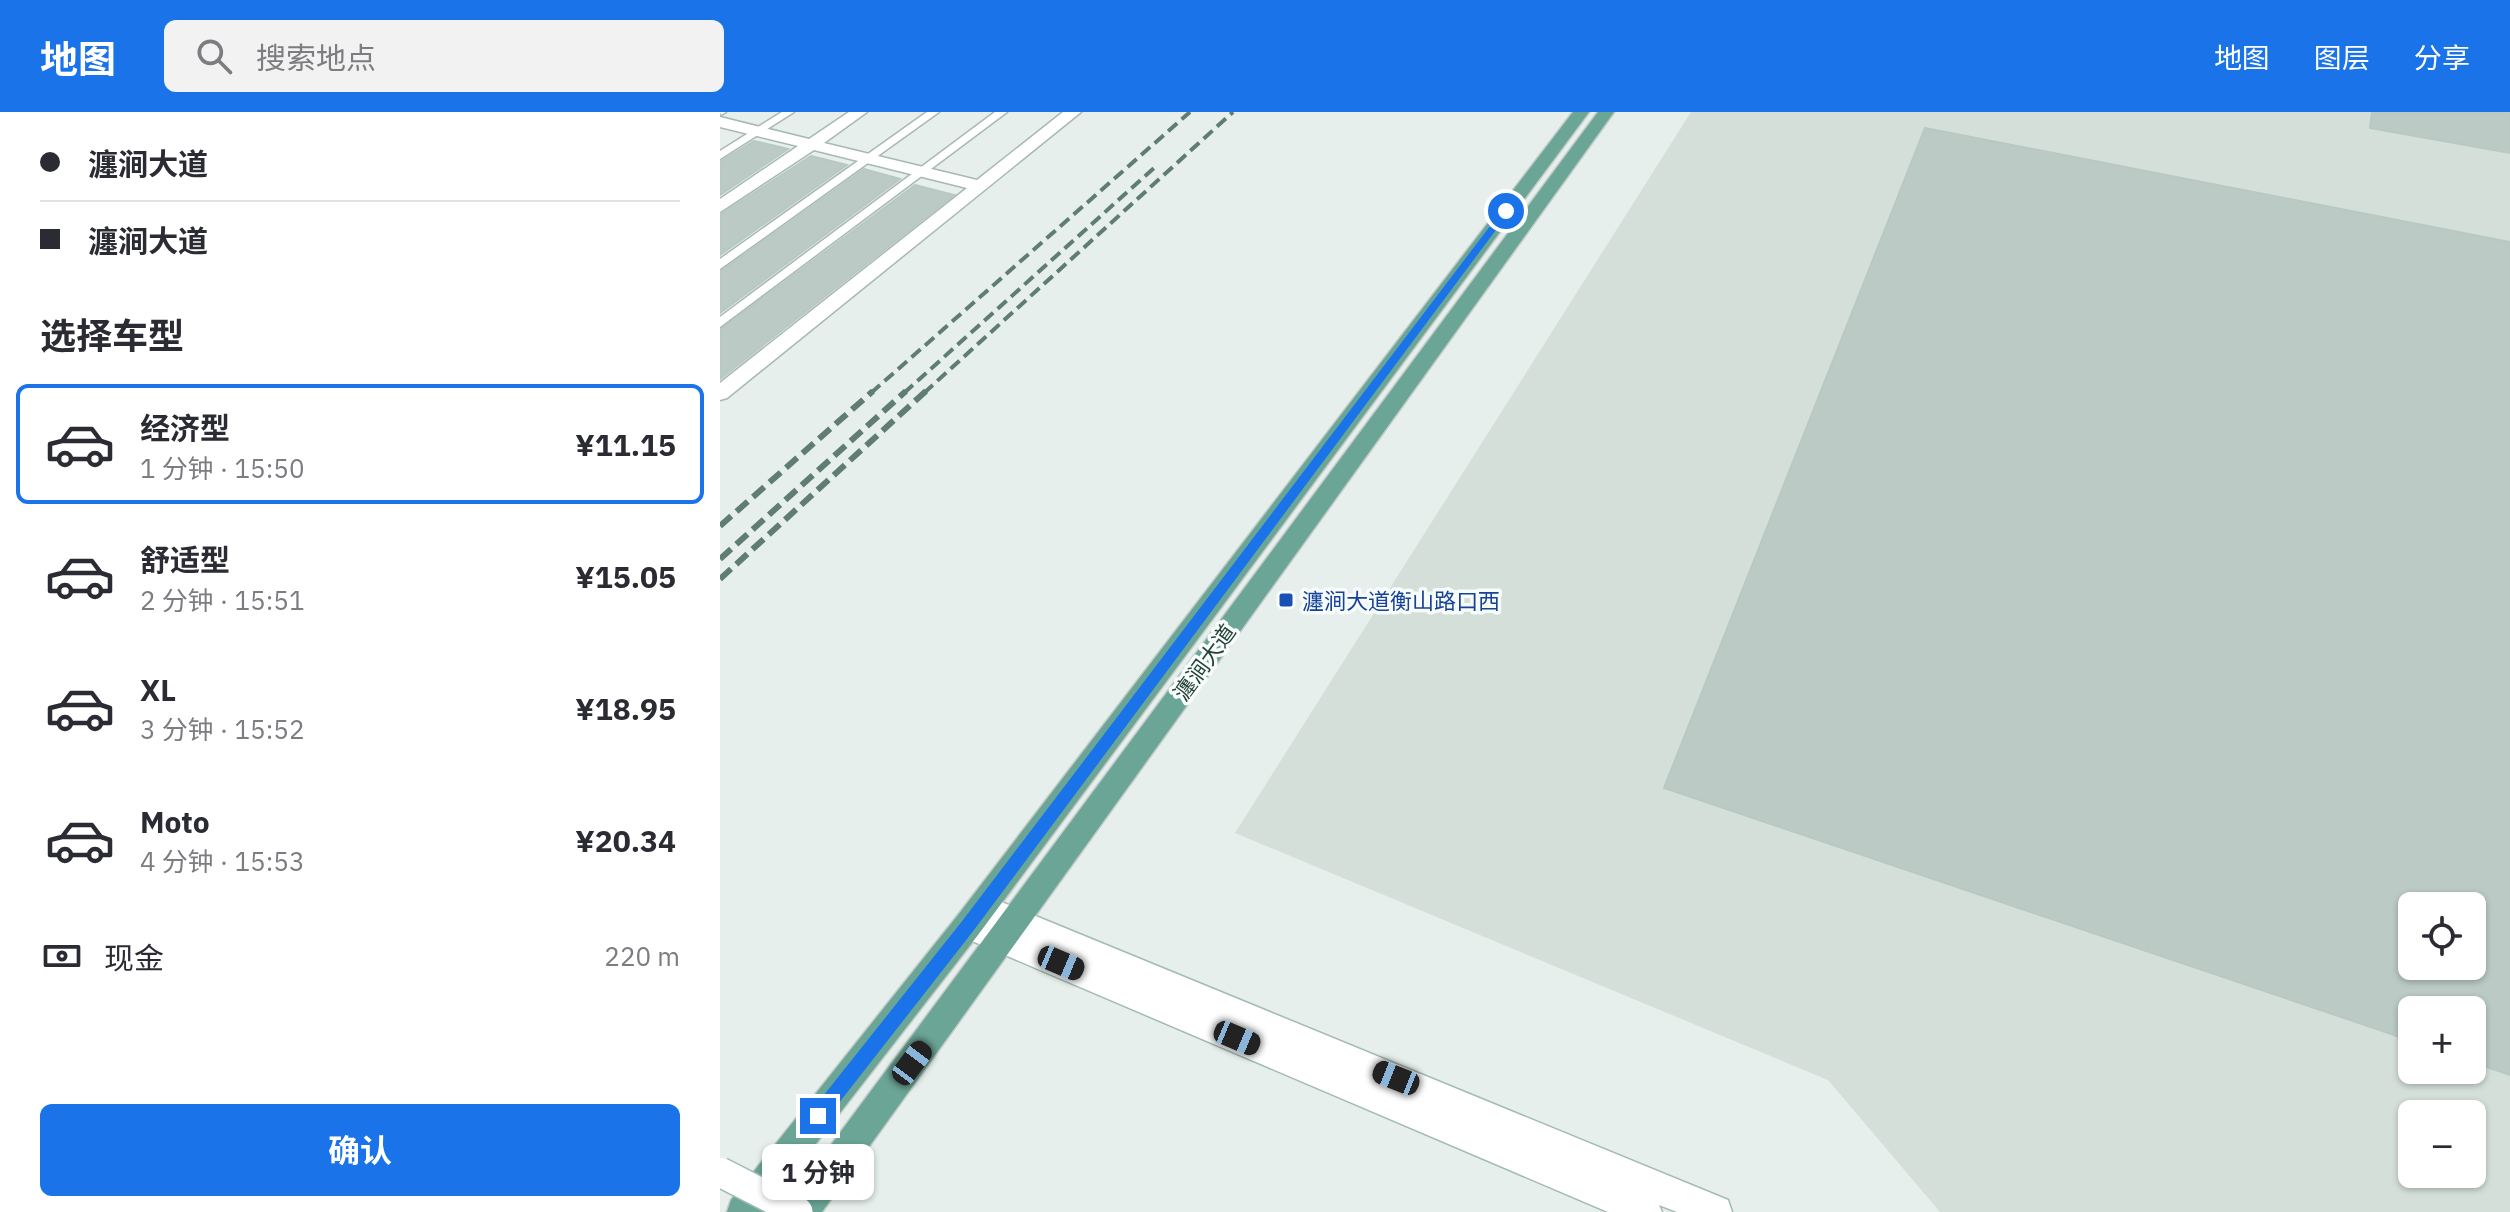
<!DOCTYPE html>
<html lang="zh">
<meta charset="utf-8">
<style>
body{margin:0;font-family:"IBM Plex Sans","Noto Sans SC",sans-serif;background:#f2f2f3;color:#2b2b33;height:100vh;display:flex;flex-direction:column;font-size:30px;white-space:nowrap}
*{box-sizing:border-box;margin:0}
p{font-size:26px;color:#7c7c81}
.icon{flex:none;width:44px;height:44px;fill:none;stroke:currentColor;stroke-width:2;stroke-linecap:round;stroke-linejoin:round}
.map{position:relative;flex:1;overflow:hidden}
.panel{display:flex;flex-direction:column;background:#fff;width:720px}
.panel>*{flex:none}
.top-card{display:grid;align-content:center;height:176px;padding:0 40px;background:#fff}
.buttons{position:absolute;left:1678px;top:780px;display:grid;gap:16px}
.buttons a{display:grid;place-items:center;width:88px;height:88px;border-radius:12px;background:#fff;box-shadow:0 2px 6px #0004;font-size:40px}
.end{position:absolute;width:36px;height:36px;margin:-18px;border:10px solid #1a73e8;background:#fff;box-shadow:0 0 0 4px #fff}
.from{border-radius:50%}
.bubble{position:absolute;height:56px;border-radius:12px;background:#fff;box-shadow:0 2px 6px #0004;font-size:26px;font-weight:700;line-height:56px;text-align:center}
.car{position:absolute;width:24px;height:48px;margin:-24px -12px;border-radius:10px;box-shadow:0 0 6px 2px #0007;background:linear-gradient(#222 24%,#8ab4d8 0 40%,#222 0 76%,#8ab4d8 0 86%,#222 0)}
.top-card b{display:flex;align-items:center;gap:28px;height:76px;font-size:30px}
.top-card b+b{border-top:2px solid #e1e1e2}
.top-card i{width:20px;height:20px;background:#2b2b33}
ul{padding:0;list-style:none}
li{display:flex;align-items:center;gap:24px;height:120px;margin:0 16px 12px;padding:0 24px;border:4px solid transparent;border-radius:12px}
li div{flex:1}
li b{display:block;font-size:30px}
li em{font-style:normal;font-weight:700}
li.selected{border-color:#1a73e8}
li>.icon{width:72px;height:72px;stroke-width:1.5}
h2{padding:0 40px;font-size:36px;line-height:96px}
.pay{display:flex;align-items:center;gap:20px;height:88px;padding:0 40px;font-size:30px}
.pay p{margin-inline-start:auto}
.button{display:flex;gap:16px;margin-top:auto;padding:16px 40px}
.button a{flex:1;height:92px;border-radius:12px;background:#1a73e8;color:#fff;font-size:32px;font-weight:700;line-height:92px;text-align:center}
header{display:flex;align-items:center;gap:48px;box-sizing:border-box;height:112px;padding:0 40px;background:#1a73e8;color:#fff}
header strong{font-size:38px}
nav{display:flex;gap:44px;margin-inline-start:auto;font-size:28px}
.search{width:560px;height:72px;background:#f2f2f3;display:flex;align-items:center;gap:20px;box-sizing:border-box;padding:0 28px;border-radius:12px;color:#7c7c81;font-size:30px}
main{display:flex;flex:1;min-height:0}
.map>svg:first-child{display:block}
.built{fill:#d4dfda;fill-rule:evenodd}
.building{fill:#bbcac4;stroke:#b8c9c2;stroke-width:2;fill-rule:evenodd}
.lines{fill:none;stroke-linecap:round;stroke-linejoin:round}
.service-casing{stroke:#a8b8b2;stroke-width:3}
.minor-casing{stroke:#a8b8b2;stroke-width:3}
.secondary-casing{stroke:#a4bbb3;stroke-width:3}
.primary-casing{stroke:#c2cac8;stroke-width:3}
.service{fill:#fff;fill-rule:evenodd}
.minor{fill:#fff;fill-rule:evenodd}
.secondary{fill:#fff;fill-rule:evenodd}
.primary{fill:#6aa596;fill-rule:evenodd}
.rail-far1{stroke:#5f7d75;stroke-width:4;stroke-dasharray:12 6;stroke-linecap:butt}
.rail{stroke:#5f7d75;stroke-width:6;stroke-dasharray:15 7;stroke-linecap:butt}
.secondary-bridge-casing{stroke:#a4bbb3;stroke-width:32;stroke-linecap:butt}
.secondary-bridge{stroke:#fff;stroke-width:29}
.route{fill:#1a73e8}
.transit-dot{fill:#1a4fb4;stroke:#f7fbf9;stroke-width:3}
.labels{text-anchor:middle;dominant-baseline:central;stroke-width:7;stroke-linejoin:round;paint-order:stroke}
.transit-label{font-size:22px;fill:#164399;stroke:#f7fbf9;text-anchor:start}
.street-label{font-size:22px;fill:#24423a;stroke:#f7fbf9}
</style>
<header>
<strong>地图</strong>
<div class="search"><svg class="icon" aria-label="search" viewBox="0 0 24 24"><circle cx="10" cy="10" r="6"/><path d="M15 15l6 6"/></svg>搜索地点</div>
<nav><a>地图</a><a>图层</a><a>分享</a></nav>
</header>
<main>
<section class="panel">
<div class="top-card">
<b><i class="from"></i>瀍涧大道</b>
<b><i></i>瀍涧大道</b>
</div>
<h2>选择车型</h2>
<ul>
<li class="selected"><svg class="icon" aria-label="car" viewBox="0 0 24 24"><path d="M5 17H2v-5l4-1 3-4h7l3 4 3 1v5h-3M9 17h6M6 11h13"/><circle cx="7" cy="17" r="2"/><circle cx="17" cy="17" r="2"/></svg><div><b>经济型</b><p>1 分钟 · 15:50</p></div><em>¥11.15</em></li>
<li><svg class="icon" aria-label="car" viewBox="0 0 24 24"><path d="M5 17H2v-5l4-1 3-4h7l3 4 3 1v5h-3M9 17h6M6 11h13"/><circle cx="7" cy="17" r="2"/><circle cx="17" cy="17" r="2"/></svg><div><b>舒适型</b><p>2 分钟 · 15:51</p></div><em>¥15.05</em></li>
<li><svg class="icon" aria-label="car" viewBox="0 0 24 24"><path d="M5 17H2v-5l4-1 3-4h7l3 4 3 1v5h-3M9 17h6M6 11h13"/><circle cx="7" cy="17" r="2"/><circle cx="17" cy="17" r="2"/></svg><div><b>XL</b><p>3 分钟 · 15:52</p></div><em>¥18.95</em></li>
<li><svg class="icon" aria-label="car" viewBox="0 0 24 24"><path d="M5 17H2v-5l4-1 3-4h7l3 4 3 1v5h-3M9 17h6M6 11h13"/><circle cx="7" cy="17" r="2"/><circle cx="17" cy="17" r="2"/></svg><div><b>Moto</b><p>4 分钟 · 15:53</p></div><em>¥20.34</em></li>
</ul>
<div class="pay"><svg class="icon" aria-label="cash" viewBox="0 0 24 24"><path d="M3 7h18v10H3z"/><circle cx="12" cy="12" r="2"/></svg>现金<p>220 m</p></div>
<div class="button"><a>确认</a></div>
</section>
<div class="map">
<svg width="1790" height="1100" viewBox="0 0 1790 1100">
<rect width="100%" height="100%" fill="#e6efeb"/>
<path class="built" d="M971,0h819v1100h-570l-112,-132 -593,-247zM1692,794h60v60h-60zM1692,898h60v60h-60zM1692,1002h60v60h-60z"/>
<g class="building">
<polygon points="1652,0 1790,0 1790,41 1650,16"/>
<path d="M1205,16l585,114v833l-38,-13v-52h-60v31l-748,-253zM1692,794h60v60h-60z"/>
<polygon points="34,29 68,37 0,83 0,50"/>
<polygon points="91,44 127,53 0,143 0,103"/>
<polygon points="144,57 180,67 0,201 0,160"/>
<polygon points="195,73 234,83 0,267 0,218"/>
</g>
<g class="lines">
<defs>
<g id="service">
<polygon points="0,0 6,0 1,3"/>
<polygon points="62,0 74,0 0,47 0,39"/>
<polygon points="207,0 219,0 0,157 0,147"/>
<polygon points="275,0 287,0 0,215 0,205"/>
</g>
<polygon id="minor" points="129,0 147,0 104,31 257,68 343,0 361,0 7,286 0,288 0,271 247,76 94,38 0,100 0,87 78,34 0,15 0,5 89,27"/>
<polygon id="secondary" points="262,782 1008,1088 1012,1100 957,1100 939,1093 942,1100 888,1100 238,823 234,813 238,803 250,800 248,795 252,786"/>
<g id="primary">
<polygon points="853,0 869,0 258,823 43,1100 7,1100 11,1088 238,803"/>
<polygon points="878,0 894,0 102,1100 66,1100 70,1088"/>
</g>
</defs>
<use href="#service" class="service-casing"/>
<use href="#minor" class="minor-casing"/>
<use href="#secondary" class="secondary-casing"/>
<use href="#primary" class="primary-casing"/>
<use href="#service" class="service"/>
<use href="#minor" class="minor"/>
<use href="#secondary" class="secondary"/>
<use href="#primary" class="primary"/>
<g class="rail-far1">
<polyline points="151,281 470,0"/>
<polyline points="184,281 434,56"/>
<polyline points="204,281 513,0"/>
</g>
<g class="rail">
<polyline points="0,414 153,279"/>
<polyline points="0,447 186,279"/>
<polyline points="0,467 206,279"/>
</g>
<defs>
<polyline id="secondary-bridge" points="0,1060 78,1100"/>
</defs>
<use href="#secondary-bridge" class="secondary-bridge-casing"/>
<use href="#secondary-bridge" class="secondary-bridge"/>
</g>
<polygon class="route" points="783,97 790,99 254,818 104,1010 98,1013 92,1010 90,1004 92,998 243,808"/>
<rect class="transit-dot" x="558" y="480" width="16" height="16" rx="4"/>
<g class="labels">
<g class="transit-label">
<text x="582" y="488">瀍涧大道衡山路口西</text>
</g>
<g class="street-label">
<text transform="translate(484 550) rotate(-54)">瀍涧大道</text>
</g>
</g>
</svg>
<div class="buttons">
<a><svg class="icon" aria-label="locate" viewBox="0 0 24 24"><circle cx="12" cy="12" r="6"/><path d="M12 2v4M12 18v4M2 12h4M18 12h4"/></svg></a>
<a>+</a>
<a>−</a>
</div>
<i class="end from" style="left:786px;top:99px"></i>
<i class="end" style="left:98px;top:1004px"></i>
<div class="bubble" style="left:42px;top:1032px;width:112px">1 分钟</div>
<i class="car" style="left:341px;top:851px;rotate:113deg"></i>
<i class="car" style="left:517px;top:926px;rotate:113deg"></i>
<i class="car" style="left:192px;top:951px;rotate:37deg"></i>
<i class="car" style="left:676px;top:966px;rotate:292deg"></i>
</div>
</main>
